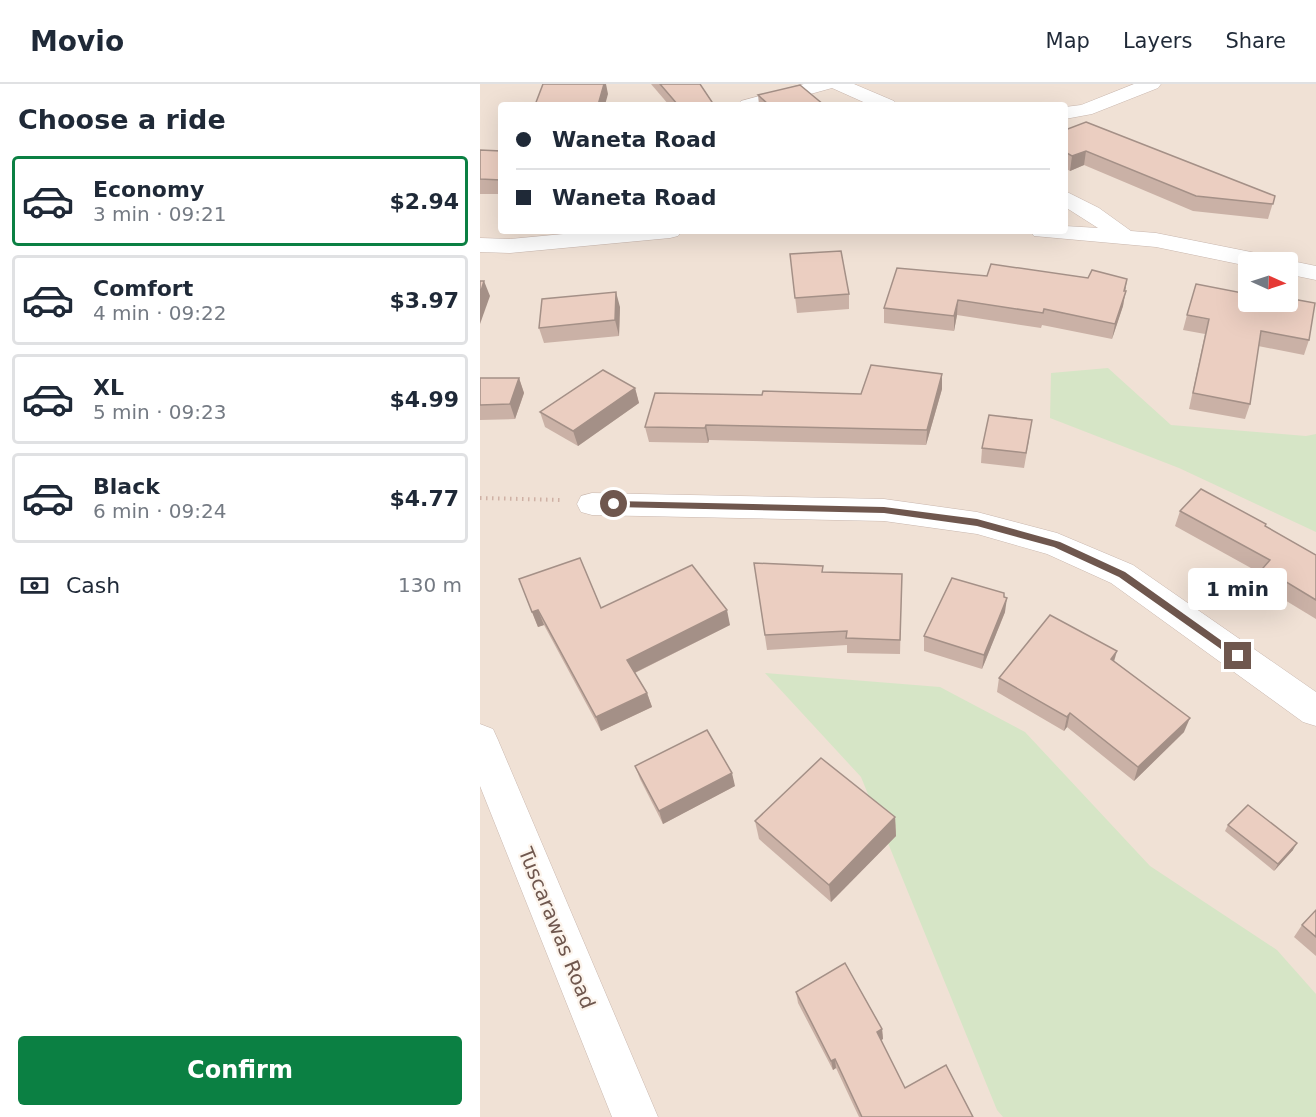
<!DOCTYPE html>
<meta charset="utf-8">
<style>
body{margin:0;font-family:"DejaVu Sans",sans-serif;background:#f2f2f3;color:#1f2937;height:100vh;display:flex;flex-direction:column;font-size:22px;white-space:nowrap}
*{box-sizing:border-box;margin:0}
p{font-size:20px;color:#747a83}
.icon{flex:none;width:33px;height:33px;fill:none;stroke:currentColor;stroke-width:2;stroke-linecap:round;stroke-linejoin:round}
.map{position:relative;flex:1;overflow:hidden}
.sheet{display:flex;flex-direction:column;background:#fff;width:480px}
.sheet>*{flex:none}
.hud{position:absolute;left:18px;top:18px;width:570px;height:132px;border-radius:6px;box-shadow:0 6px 24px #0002;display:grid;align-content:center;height:132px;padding:0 18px;background:#fff}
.needle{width:39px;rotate:93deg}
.controls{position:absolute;left:758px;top:168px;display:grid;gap:12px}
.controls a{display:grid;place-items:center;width:60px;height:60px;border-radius:6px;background:#fff;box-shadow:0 6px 24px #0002;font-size:30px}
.end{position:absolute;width:27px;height:27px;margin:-14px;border:8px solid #6f574e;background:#fff;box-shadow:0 0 0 3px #fff}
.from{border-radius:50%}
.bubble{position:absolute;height:42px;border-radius:6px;background:#fff;box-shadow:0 6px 24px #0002;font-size:20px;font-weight:600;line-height:42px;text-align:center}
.hud b{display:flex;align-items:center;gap:21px;height:57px;font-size:22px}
.hud b+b{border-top:2px solid #e0e1e3}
.hud i{width:15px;height:15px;background:#1f2937}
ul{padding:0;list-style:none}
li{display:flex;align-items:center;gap:18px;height:90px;margin:0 12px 9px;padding:0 6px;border:3px solid #e0e1e3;border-radius:6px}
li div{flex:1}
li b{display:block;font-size:22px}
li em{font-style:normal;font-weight:600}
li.on{border-color:#0b8043}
li>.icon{width:54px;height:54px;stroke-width:1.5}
h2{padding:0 18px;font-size:27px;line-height:72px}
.pay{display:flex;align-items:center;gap:15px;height:66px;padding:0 18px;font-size:22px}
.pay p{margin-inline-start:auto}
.action{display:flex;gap:12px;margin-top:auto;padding:12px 18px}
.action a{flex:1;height:69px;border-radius:6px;background:#0b8043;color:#fff;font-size:24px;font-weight:600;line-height:69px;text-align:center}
header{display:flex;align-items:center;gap:36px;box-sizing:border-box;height:84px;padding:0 30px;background:#fff;border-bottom:2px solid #e0e1e3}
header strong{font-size:28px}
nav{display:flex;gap:33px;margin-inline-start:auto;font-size:21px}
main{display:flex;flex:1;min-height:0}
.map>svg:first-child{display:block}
.residential{fill:#f0e1d5;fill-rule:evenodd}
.green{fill:#d6e5c6}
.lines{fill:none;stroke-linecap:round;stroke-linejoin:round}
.minor-casing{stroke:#c9b7ae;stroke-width:1}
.path{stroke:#cfb1a5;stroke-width:4;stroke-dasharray:1.5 4.5;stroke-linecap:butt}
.minor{fill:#fff;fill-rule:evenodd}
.wall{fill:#cab1a6}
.shaded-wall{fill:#a49087}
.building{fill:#ebcec1;stroke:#a49087;stroke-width:1.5}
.route{fill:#6f574e}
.labels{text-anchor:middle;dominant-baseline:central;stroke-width:4.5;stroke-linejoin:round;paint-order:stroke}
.near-street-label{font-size:20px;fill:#6f574e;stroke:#fcf4ec}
</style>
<header>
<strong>Movio</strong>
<nav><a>Map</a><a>Layers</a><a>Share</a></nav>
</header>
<main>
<section class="sheet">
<h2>Choose a ride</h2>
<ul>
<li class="on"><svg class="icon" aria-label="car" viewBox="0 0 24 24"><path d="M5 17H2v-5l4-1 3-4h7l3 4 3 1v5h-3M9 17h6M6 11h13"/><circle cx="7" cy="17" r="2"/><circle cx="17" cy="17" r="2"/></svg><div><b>Economy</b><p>3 min · 09:21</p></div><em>$2.94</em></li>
<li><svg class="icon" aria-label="car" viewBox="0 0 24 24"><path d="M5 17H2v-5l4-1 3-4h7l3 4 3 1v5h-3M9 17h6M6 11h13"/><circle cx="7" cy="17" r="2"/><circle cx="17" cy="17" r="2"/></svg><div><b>Comfort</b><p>4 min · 09:22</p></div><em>$3.97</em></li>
<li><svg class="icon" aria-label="car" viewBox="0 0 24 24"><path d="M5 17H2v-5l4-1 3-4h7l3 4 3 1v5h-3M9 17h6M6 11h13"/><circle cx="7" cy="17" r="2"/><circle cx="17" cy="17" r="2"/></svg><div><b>XL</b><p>5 min · 09:23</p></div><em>$4.99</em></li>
<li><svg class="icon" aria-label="car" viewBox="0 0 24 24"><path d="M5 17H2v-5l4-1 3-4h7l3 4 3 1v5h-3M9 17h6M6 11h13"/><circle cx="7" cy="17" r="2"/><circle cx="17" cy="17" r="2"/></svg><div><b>Black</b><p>6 min · 09:24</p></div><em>$4.77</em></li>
</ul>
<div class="pay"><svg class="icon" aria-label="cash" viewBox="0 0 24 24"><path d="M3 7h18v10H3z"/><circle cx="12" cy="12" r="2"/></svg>Cash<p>130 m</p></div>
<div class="action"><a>Confirm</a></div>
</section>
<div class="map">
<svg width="836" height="1033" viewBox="0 0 836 1033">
<rect width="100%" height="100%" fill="#f9f0e6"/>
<path class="residential" d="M0,0h836v1033h-836zM21,21h564v126h-564zM768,178h39v40h-39z"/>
<g class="green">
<polygon points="628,284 691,341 826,352 836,350 836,448 699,384 570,334 571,289"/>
<polygon points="285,589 460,603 545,648 670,782 797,866 836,910 836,1033 523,1033 517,1026 381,693"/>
</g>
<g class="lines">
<defs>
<g id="minor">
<polygon points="324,0 374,0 414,17 417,21 390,21 352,4 291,21 258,21 261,17"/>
<polygon points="654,0 681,0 678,4 612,30 585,35 585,23 601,21"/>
<polygon points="585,107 619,124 651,147 676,149 786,171 794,173 798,178 768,178 768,182 676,163 554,152 550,147 585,147 585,142 618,144 585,123"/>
<polygon points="115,147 202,147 198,152 190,154 30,169 0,168 0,154 30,155"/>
<polygon points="807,176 836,182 836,196 807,190 807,178 798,178"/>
<polygon points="112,409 404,415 497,428 577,449 653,481 836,608 836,642 823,638 631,499 567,470 497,450 404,437 112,431 101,428 97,420 101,412"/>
<polygon points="0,640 13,645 18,656 178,1033 132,1033 0,702"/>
</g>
</defs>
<use href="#minor" class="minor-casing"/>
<polyline class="path" points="0,414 83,416"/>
<use href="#minor" class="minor"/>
</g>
<g class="wall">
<polygon points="171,0 220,0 234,21 189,21"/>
<polygon points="278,11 344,21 279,21"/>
<polygon points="585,46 795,112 788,135 713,127 604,81 590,87 585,84"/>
<polygon points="0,66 21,67 21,110 0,110"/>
<polygon points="310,170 369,210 369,225 317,229"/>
<polygon points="507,192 645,207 646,207 643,222 632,255 562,241 561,244 477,231 474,247 404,239 404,224"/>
<polygon points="140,223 139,252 64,259 59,244"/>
<polygon points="707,231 829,256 824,271 778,262 770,320 765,335 709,325 725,250 703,246"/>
<polygon points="462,290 462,305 446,361 229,356 228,359 169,358 165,343 282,311 381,310"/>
<polygon points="0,294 39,294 44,309 35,335 0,336"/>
<polygon points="155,304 159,319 98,362 65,343 60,328"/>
<polygon points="550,351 544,384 501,379 502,364"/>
<polygon points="700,427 785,442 836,471 836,535 777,499 780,489 695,442"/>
<polygon points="274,479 343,482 343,488 422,490 420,570 367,569 367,561 287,566"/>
<polygon points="524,513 525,528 502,585 444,567 444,552"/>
<polygon points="121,524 250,541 155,589 167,609 172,623 121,647 64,541 58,543 52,528"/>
<polygon points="634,577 704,648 654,697 587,643 584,647 517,608 519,594"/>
<polygon points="155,682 255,702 183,740 160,695"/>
<polygon points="415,733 416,752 351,818 279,755 275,737"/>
<polygon points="748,741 813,766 794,787 745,747"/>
<polygon points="836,826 836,872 814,853 822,841"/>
<polygon points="316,908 402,945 403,955 401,956 425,1004 493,1033 379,1033 356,984 353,986 318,919"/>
</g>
<g class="shaded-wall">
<polygon points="124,0 126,0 128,10 125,21 118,21"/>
<polygon points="606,67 604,81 590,87 592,72"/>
<polygon points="647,195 643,222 632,255 635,240"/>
<polygon points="4,197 10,212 0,240 0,210"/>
<polygon points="136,208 140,223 139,252 135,236"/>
<polygon points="478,216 477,231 474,247 474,232"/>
<polygon points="462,290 462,305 446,361 447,346"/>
<polygon points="39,294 44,309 35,335 30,320"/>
<polygon points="155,304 159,319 98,362 93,347"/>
<polygon points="226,341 229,356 228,359 225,344"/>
<polygon points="527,514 525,528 502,585 504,571"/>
<polygon points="58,526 64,541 58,543 52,528"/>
<polygon points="247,526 250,541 152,590 147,576"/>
<polygon points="637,567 633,581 631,575"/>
<polygon points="167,609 172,623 121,647 116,633"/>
<polygon points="590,629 587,643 584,647 587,633"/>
<polygon points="710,634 704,648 654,697 658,683"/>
<polygon points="252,689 255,702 183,740 179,727"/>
<polygon points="415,733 416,752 351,818 349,801"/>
<polygon points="817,759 813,766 794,787 798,780"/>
<polygon points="402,945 403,955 398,958 397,948"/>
<polygon points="355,975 356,984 353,986 351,977"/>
</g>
<g class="building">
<polygon points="63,0 124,0 118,21 55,21"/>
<polygon points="180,0 220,0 234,21 198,21"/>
<polygon points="320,1 344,21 289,21 278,11"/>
<polygon points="606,38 795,112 793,120 716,112 606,67 592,72 585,68 585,46"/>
<polygon points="0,66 21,67 21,96 0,95"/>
<polygon points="361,167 369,210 315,214 310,170"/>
<polygon points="511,180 608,194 612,186 647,195 644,207 646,207 635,240 564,225 563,229 478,216 474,232 404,224 417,184 507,192"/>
<polygon points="0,197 4,197 0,210"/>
<polygon points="716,200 768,210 768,218 807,218 807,214 835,219 829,256 781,247 770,320 713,309 729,235 707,231"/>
<polygon points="136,208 135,236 59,244 62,215"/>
<polygon points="391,281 462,290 447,346 226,341 225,344 165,343 175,309 282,311 283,307 381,310"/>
<polygon points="123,286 155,304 93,347 60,328"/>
<polygon points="0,294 39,294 30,320 0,321"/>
<polygon points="509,331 552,336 546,369 502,364"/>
<polygon points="721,405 786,440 785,442 836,471 836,516 783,484 790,476 700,427"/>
<polygon points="100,474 121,524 212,481 247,526 147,576 167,609 116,633 58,526 52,528 39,495"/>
<polygon points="274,479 343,482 342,488 422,490 420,556 366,554 367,547 285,551"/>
<polygon points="472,494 524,509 524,513 527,514 504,571 444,552"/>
<polygon points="570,531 637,567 631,575 710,634 658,683 590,629 587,633 519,594"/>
<polygon points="227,646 252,689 179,727 155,682"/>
<polygon points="341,674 415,733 349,801 275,737"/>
<polygon points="768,721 817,759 798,780 748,741"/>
<polygon points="836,826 836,853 822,841"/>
<polygon points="365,879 402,945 397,948 425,1004 466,981 493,1033 382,1033 355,975 351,977 316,908"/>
</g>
<polygon class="route" points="134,417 404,423 497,435 580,458 645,488 763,572 762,575 755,575 639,493 574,463 497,442 404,429 134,423 130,420"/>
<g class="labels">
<g class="near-street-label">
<text transform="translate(77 844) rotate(68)">Tuscarawas Road</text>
</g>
</g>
</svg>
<div class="controls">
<a><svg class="needle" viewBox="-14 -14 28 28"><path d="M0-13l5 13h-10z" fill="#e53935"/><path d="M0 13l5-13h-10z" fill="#747a83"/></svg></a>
</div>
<i class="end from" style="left:134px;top:420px"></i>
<i class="end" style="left:758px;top:572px"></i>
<div class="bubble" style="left:708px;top:484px;width:99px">1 min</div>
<div class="hud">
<b><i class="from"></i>Waneta Road</b>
<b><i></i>Waneta Road</b>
</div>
</div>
</main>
